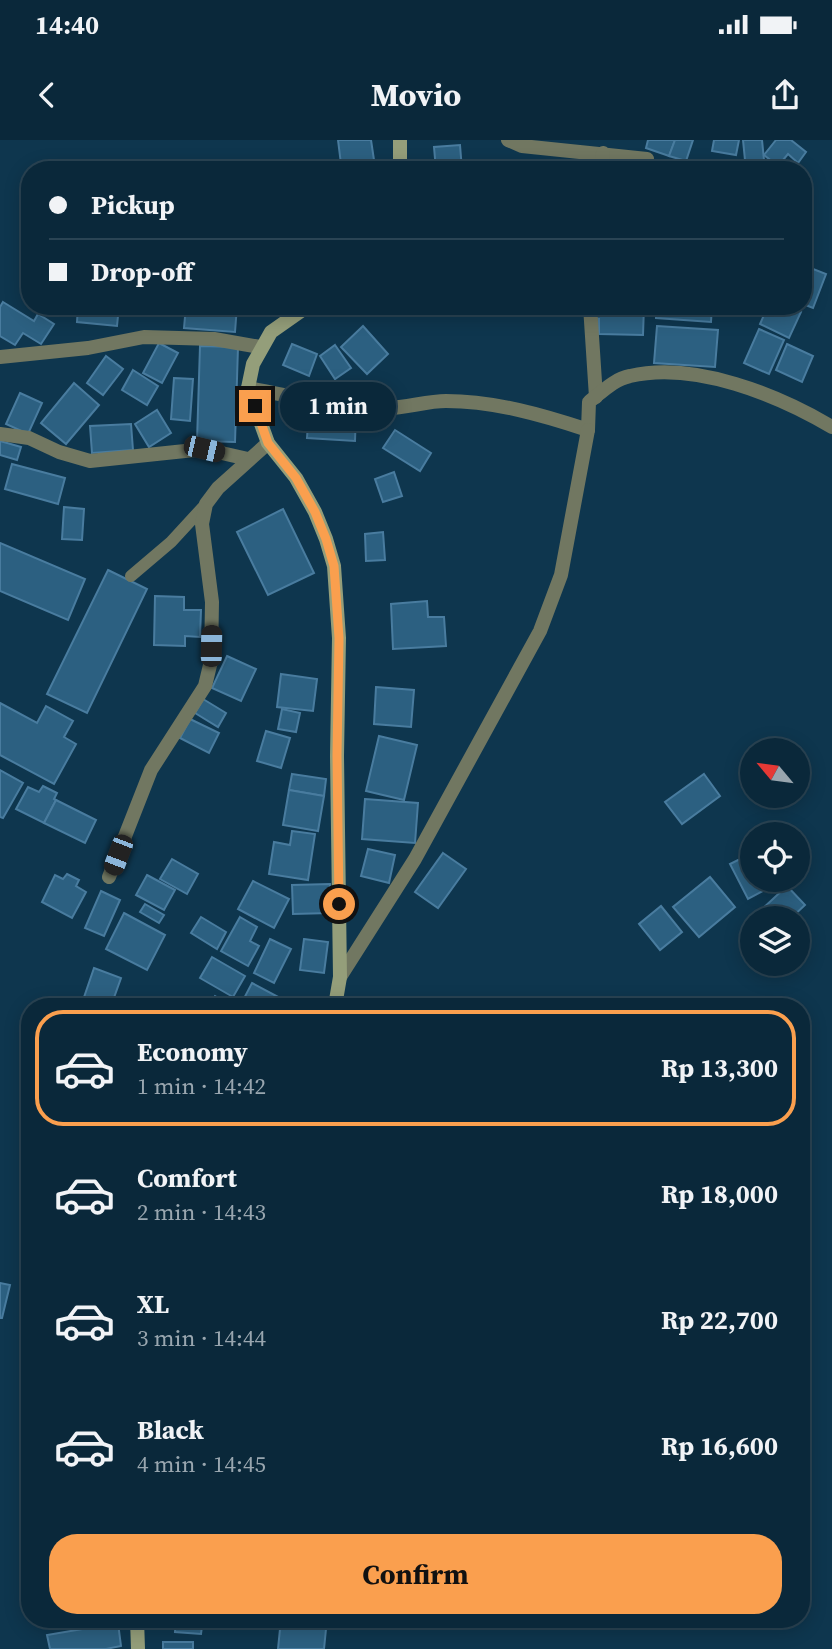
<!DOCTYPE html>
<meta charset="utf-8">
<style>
body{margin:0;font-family:"Source Serif 4",serif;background:#183445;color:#f1f3f6;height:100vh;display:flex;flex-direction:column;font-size:26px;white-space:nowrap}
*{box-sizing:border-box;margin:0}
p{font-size:23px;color:#99a6af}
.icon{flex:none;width:38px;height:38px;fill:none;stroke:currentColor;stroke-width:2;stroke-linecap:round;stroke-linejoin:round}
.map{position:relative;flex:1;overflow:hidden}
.panel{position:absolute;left:21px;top:858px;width:789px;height:630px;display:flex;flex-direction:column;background:#0a283a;border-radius:28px;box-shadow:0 4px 18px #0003,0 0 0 2px #2a4454}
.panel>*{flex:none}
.hud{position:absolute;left:21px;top:21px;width:791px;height:154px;border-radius:28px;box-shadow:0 4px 18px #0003,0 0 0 2px #2a4454;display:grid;align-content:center;height:154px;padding:0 28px;background:#0a283a}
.needle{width:46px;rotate:299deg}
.buttons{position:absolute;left:740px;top:598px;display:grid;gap:14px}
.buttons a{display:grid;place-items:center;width:70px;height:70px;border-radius:50%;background:#0a283a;box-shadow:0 4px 18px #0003,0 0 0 2px #2a4454;font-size:35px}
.end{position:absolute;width:32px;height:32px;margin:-16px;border:9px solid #fa9f4e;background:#111;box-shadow:0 0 0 4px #111}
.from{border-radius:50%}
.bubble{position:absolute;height:49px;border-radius:24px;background:#0a283a;box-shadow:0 4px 18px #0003,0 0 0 2px #2a4454;font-size:23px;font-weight:700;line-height:49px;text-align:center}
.car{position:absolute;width:21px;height:42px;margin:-21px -10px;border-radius:9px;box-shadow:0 0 5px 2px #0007;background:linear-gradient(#222 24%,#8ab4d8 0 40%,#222 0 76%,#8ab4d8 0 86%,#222 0)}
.hud b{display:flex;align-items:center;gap:24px;height:66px;font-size:26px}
.hud b+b{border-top:2px solid #2a4454}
.hud i{width:18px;height:18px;background:#f1f3f6}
ul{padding:12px 0 0;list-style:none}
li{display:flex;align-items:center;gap:21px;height:116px;margin:0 14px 10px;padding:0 14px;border:4px solid transparent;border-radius:28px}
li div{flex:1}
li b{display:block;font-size:26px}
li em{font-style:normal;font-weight:700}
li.on{border-color:#fa9f4e}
li>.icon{width:63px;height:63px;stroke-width:1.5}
.action{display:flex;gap:14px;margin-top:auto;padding:14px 28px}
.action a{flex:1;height:80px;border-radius:28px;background:#fa9f4e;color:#111;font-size:28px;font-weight:700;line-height:80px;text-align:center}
.status{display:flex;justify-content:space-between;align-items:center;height:49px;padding:0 35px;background:#0a283a;direction:ltr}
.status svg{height:19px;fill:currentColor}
header{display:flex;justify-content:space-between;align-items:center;height:91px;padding:0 28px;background:#0a283a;font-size:32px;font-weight:700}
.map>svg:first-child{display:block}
.building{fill:#2c6081;stroke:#497c9f;stroke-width:2}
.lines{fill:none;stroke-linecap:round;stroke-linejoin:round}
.lane{stroke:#717761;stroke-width:12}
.street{stroke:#717761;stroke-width:14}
.secondary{stroke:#949e7a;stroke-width:14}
.route{stroke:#fa9f4e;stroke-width:9}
</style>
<div class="status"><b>14:40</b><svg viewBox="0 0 49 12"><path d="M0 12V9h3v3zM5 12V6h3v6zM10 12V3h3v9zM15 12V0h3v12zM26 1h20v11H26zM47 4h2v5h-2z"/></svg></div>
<header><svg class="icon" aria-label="back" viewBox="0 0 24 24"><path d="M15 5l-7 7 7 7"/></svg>Movio<svg class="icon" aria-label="share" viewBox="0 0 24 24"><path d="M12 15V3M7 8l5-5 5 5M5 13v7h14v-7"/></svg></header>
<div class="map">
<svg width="832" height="1509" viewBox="0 0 832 1509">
<rect width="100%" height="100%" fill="#0e364e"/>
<g class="building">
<polygon points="338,0 371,0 374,20 341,24"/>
<polygon points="648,0 675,0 669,16 646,8"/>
<polygon points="675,0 693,0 686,21 669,16"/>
<polygon points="714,0 739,0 736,15 712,11"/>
<polygon points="743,0 762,0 765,30 746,30"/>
<polygon points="776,0 791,0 806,12 798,23 788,14 778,26 764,15"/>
<polygon points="460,5 462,30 436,30 434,7"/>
<polygon points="803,37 810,41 803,52"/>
<polygon points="803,125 826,134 813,168 803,164"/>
<polygon points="3,162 34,181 38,174 54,184 41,204 23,193 15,205 0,196 0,167"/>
<polygon points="78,166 119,166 117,186 77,182"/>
<polygon points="186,166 237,166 235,192 184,188"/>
<polygon points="594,166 644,166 643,195 599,194 599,179 593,179"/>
<polygon points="652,166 712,166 711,182 656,178 656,176 651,175"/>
<polygon points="768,166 790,166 801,172 789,198 760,184"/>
<polygon points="363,186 388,214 367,234 341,207"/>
<polygon points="657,186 718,190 715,227 654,223"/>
<polygon points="759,189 784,200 769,234 744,223"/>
<polygon points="159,203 178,213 162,243 143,233"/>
<polygon points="292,204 317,214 309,236 283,225"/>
<polygon points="787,204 813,216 802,242 776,230"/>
<polygon points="335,205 351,228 335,239 320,216"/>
<polygon points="200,206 238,207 235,302 197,301"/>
<polygon points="106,216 123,229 103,255 87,243"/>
<polygon points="133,230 158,246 147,265 122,250"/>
<polygon points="174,238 193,239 190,281 171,279"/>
<polygon points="74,243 99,265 66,304 41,283"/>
<polygon points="20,253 42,263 28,294 6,284"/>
<polygon points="309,268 356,271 355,301 307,298"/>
<polygon points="157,270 171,293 149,307 135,284"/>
<polygon points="131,284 133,310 92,313 90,286"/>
<polygon points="395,290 431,313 420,331 383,308"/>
<polygon points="0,301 21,307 17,320 0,315"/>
<polygon points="12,324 65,338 58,364 5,349"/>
<polygon points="394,332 402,356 383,362 375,339"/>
<polygon points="64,367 84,369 82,400 62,399"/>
<polygon points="283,369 314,433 268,455 237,392"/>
<polygon points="383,392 385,420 366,421 365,394"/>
<polygon points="0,403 85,439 68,480 0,451"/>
<polygon points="108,430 147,449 87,573 47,554"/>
<polygon points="155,456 184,457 184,470 201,470 200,497 185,496 185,506 154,505"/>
<polygon points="427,461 428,477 444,477 446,506 393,509 391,464"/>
<polygon points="227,516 256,529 241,561 212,548"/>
<polygon points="281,534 317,539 313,571 277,567"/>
<polygon points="376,547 414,550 411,587 374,584"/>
<polygon points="203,559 226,573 218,587 195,573"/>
<polygon points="0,563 37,583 46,566 73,581 64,597 76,604 54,644 0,615"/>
<polygon points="282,569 300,573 296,592 278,589"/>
<polygon points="190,579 219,593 209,613 180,598"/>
<polygon points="266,591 290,598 281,628 257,621"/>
<polygon points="379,596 417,605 404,660 366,651"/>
<polygon points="0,630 23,643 3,678 0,677"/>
<polygon points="292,634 326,639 324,656 289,650"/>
<polygon points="704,634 720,656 682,684 665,662"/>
<polygon points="43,646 57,653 54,659 56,660 44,683 16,669 28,647 39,652"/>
<polygon points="289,650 324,656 318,691 283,685"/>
<polygon points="365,659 418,663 415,703 362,699"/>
<polygon points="56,660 96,680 85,703 44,683"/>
<polygon points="292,691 315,694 308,740 269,734 274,702 290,705"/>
<polygon points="368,709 395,715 389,743 361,736"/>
<polygon points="443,713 466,729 438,768 415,752"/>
<polygon points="752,713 752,740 768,740 770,747 748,759 730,724"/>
<polygon points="172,719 198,734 187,754 160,739"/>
<polygon points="67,734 79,740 76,746 86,752 72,778 42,762 55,735 63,739"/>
<polygon points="147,735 175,750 164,770 136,755"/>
<polygon points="710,737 735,767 699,797 673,767"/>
<polygon points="253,741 289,759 274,788 238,769"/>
<polygon points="330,744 330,773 293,774 292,745"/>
<polygon points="787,746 805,765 790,779 767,779 760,771"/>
<polygon points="101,751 120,760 104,796 85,788"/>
<polygon points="145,764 164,775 159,783 140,772"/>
<polygon points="661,766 682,792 660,810 639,784"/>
<polygon points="124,773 165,795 147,830 106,809"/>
<polygon points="201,777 226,792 217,809 191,793"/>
<polygon points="240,777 257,787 250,801 259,806 248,826 221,811"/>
<polygon points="270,799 291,809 274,843 254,833"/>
<polygon points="304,799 328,802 324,833 300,830"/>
<polygon points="212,817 245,836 233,857 200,838"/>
<polygon points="94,828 121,838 111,866 81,866"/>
<polygon points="252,843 282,859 279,866 240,866"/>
<polygon points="215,856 233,866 209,866"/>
<polygon points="0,1143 10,1145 2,1178 0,1178"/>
<polygon points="30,1242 30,1273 22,1271"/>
<polygon points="176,1479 203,1479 201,1494 175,1492"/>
<polygon points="281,1479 327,1479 324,1509 278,1509"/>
<polygon points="118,1483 121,1506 106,1509 50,1509 47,1495"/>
<rect x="163" y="1502" width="30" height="7"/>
</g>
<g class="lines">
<polyline class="lane" points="131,436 171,402 206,364"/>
<g class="street">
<polyline points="508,0 522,6 647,19"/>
<polyline points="601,30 603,13"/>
<polyline points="590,166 596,257"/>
<polyline points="0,217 88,208 144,197 214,199 260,207"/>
<path d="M248,248c45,8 94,22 139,20 20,0 39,-7 59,-7 48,0 97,14 142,29l1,-28c13,-10 25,-23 41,-26 65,-15 148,19 202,51"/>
<polyline points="0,294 29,298 59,312 90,321 204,309 248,319"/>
<polyline points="109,737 151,630 205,546 211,521 212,462 202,384 206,364 218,348 268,303"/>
<polyline points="340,837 415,719 540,491 561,435 588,290"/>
</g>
<g class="secondary">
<polyline points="400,30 400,0"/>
<polyline points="308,166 271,192 253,224 248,248 268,303 296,338 315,372 326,399 334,426 339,498 337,616 340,837 335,866"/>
<polyline points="137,1479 138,1509"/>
</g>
</g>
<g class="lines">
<polyline class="route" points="255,266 268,303 296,338 315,372 326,399 334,426 339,498 337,615 339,764"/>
</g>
</svg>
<div class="buttons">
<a><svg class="needle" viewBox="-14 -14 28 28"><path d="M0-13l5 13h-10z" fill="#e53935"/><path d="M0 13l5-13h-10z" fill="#99a6af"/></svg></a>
<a><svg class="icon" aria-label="locate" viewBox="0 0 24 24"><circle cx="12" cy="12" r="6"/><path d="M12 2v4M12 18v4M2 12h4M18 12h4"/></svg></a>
<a><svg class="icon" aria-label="layers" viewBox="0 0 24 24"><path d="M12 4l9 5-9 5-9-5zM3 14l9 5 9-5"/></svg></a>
</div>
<i class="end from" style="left:339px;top:764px"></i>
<i class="end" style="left:255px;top:266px"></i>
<div class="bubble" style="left:280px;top:242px;width:116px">1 min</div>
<i class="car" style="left:204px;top:309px;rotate:103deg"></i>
<i class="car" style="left:211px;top:506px;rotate:1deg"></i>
<i class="car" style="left:118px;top:715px;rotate:201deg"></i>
<div class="hud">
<b><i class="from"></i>Pickup</b>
<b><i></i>Drop-off</b>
</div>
<section class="panel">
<ul>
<li class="on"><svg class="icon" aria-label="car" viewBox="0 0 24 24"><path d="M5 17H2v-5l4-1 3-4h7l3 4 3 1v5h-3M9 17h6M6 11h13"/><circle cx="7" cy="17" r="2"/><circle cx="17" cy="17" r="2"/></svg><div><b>Economy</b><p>1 min · 14:42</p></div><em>Rp 13,300</em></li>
<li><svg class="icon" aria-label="car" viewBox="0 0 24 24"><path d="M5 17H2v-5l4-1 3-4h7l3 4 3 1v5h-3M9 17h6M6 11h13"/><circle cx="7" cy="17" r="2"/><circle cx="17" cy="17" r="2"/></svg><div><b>Comfort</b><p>2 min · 14:43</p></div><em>Rp 18,000</em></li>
<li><svg class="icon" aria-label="car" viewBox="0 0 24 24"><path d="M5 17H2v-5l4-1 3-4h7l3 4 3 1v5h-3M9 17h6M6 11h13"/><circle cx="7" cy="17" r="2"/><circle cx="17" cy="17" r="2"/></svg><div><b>XL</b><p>3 min · 14:44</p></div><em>Rp 22,700</em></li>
<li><svg class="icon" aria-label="car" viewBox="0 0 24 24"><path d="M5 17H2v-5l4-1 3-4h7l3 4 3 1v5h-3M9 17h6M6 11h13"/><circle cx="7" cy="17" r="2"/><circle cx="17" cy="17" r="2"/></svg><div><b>Black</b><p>4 min · 14:45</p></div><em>Rp 16,600</em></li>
</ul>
<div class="action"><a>Confirm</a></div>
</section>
</div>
